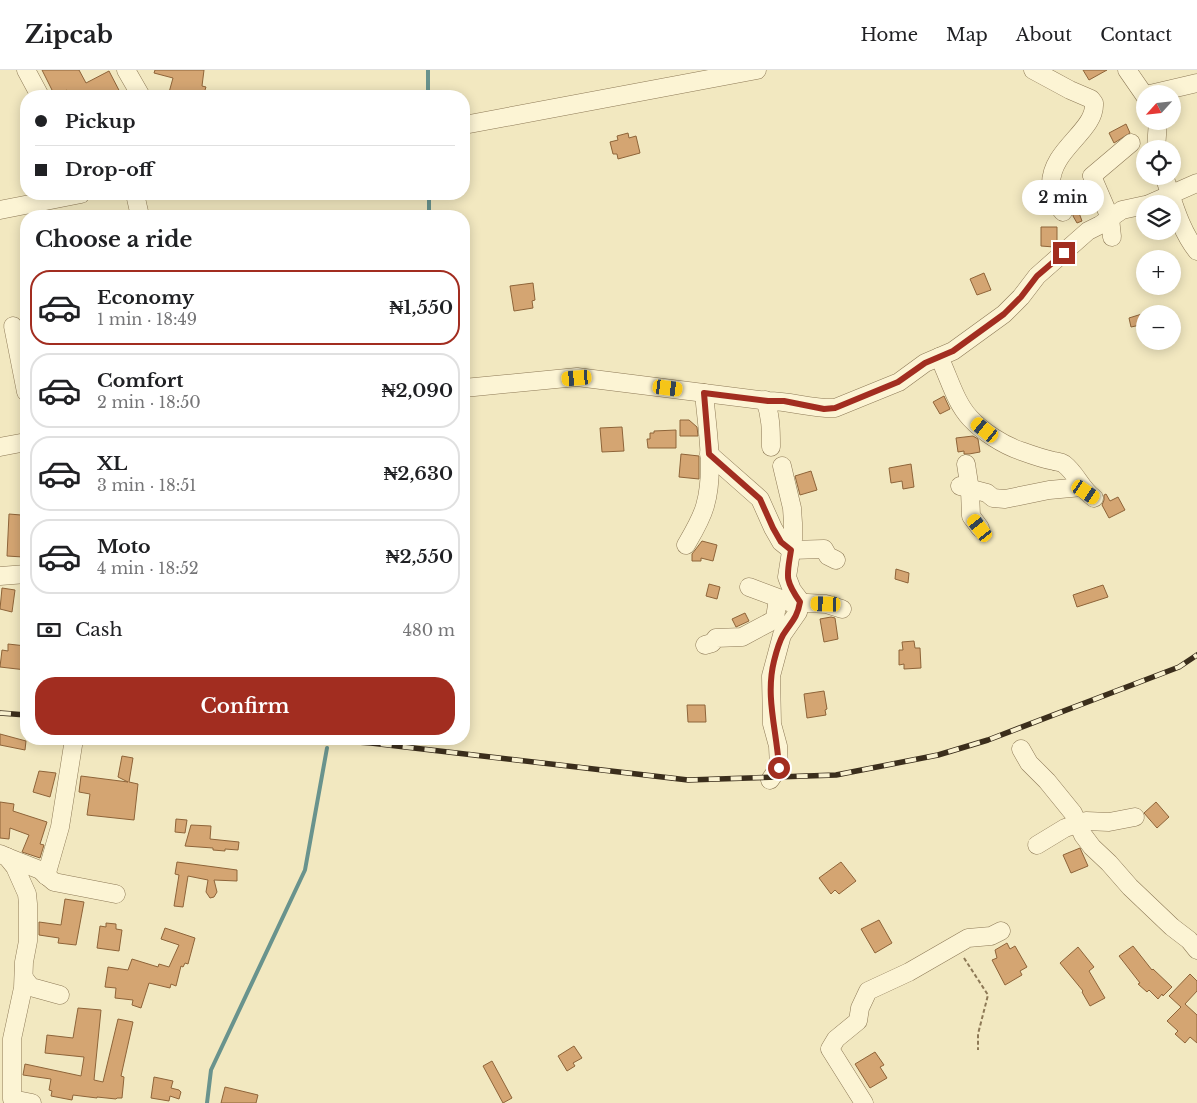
<!DOCTYPE html>
<meta charset="utf-8">
<style>
body{margin:0;font-family:"Libre Baskerville",serif;background:#f2f2f2;color:#202124;height:100vh;display:flex;flex-direction:column;font-size:19px;white-space:nowrap}
*{box-sizing:border-box;margin:0}
p{font-size:16px;color:#757577}
.icon{flex:none;width:28px;height:28px;fill:none;stroke:currentColor;stroke-width:2;stroke-linecap:round;stroke-linejoin:round}
.map{position:relative;flex:1;overflow:hidden}
.side{position:absolute;left:20px;top:140px;width:450px;height:535px;display:flex;flex-direction:column;background:#fff;border-radius:20px;box-shadow:0 2px 12px #0003}
.side>*{flex:none}
.top-card{position:absolute;left:20px;top:20px;width:450px;height:110px;border-radius:20px;box-shadow:0 2px 12px #0003;display:grid;align-content:center;height:110px;padding:0 15px;background:#fff}
.needle{width:32px;rotate:243deg}
.buttons{position:absolute;left:1136px;top:15px;display:grid;gap:10px}
.buttons a{display:grid;place-items:center;width:45px;height:45px;border-radius:50%;background:#fff;box-shadow:0 2px 12px #0003;font-size:25px}
.end{position:absolute;width:22px;height:22px;margin:-11px;border:6px solid #a22d20;background:#fff;box-shadow:0 0 0 2px #fff}
.from{border-radius:50%}
.bubble{position:absolute;height:35px;border-radius:18px;background:#fff;box-shadow:0 2px 12px #0003;font-size:16px;font-weight:600;line-height:35px;text-align:center}
.car{position:absolute;width:15px;height:30px;margin:-15px -8px;border-radius:6px;box-shadow:0 0 4px 1px #0007;background:linear-gradient(#f5c518 24%,#345 0 40%,#f5c518 0 76%,#345 0 86%,#f5c518 0)}
.top-card b{display:flex;align-items:center;gap:18px;height:48px;font-size:19px}
.top-card b+b{border-top:1px solid #e0e0e0}
.top-card i{width:12px;height:12px;background:#202124}
ul{padding:0;list-style:none}
li{display:flex;align-items:center;gap:15px;height:75px;margin:0 10px 8px;padding:0 5px;border:2px solid #e0e0e0;border-radius:20px}
li div{flex:1}
li b{display:block;font-size:19px}
li em{font-style:normal;font-weight:600}
li.selected{border-color:#a22d20}
li>.icon{width:45px;height:45px;stroke-width:1.5}
h2{padding:0 15px;font-size:22px;line-height:60px}
.pay{display:flex;align-items:center;gap:12px;height:55px;padding:0 15px;font-size:19px}
.pay p{margin-inline-start:auto}
.button{display:flex;gap:10px;margin-top:auto;padding:10px 15px}
.button a{flex:1;height:58px;border-radius:20px;background:#a22d20;color:#fff;font-size:20px;font-weight:600;line-height:58px;text-align:center}
header{display:flex;align-items:center;gap:30px;box-sizing:border-box;height:70px;padding:0 25px;background:#fff;border-bottom:1px solid #e0e0e0}
header strong{font-size:24px}
nav{display:flex;gap:28px;margin-inline-start:auto;font-size:18px}
.map>svg:first-child{display:block}
.lines{fill:none;stroke-linecap:round;stroke-linejoin:round}
.stream{stroke:#69938d;stroke-width:4}
.building{fill:#d4a572;stroke:#8e6439}
.minor-casing{stroke:#8d7956;stroke-width:19}
.path{stroke:#8d7956;stroke-width:2;stroke-dasharray:4 2.5;stroke-linecap:butt}
.minor{stroke:#fcf4d4;stroke-width:18}
.rail-casing{stroke:#3b2e1c;stroke-width:5.5}
.rail{stroke:#f9f1d0;stroke-width:4;stroke-dasharray:11;stroke-linecap:butt}
.route{stroke:#a22d20;stroke-width:6}
</style>
<header>
<strong>Zipcab</strong>
<nav><a>Home</a><a>Map</a><a>About</a><a>Contact</a></nav>
</header>
<div class="map">
<svg width="1197" height="1033" viewBox="0 0 1197 1033">
<rect width="100%" height="100%" fill="#f2e8c0"/>
<g class="lines">
<g class="stream">
<polyline points="428,0 428,26"/>
<polyline points="429,124 429,146"/>
<polyline points="207,1033 211,1000 305,800 327,678"/>
</g>
</g>
<g class="building">
<polygon points="42,0 79,0 86,13 109,1 122,26 97,26 94,21 85,26 71,26 67,20 55,26"/>
<polygon points="155,0 204,0 202,16 206,17 203,26 168,26 173,8 154,3"/>
<polygon points="1083,0 1107,0 1089,10"/>
<polygon points="1126,54 1130,63 1114,73 1109,63"/>
<polygon points="628,63 629,68 636,66 640,83 618,89 617,84 613,84 610,72 618,70 617,66"/>
<polygon points="1069,116 1082,151 1077,153 1073,146 1073,140 1062,120 1062,118"/>
<polygon points="1041,157 1057,157 1057,174 1054,177 1041,176"/>
<polygon points="984,203 991,220 977,225 970,209"/>
<polygon points="533,213 535,230 532,231 533,238 514,241 510,216"/>
<polygon points="1145,243 1145,254 1131,257 1129,248"/>
<polygon points="944,326 950,339 940,344 933,332"/>
<polygon points="680,350 689,350 697,357 698,366 680,366"/>
<polygon points="622,357 624,381 602,382 600,358"/>
<polygon points="676,360 676,378 648,378 647,369 650,369 650,363 654,363 654,361"/>
<polygon points="973,366 978,369 980,382 969,384 964,384 964,381 958,382 956,368"/>
<polygon points="681,384 699,386 699,409 679,407"/>
<polygon points="911,394 914,417 903,419 902,411 891,413 889,398"/>
<polygon points="811,401 817,420 800,425 795,406"/>
<polygon points="1106,424 1110,431 1118,427 1125,440 1109,448 1102,435 1104,430 1104,425"/>
<polygon points="9,444 21,445 22,468 26,468 26,479 24,479 23,487 7,486"/>
<polygon points="702,471 717,475 713,491 701,488 701,491 692,491 692,484"/>
<polygon points="896,499 909,503 908,513 895,509"/>
<polygon points="709,514 720,517 717,529 706,526"/>
<polygon points="1103,515 1108,527 1077,537 1073,525"/>
<polygon points="2,518 15,520 12,542 0,539"/>
<polygon points="745,543 749,551 736,557 732,549"/>
<polygon points="831,547 835,548 838,569 824,572 820,549"/>
<polygon points="914,571 915,578 920,578 921,598 904,599 904,594 899,595 899,580 903,580 902,572"/>
<polygon points="8,574 26,576 26,600 0,597 2,580 8,581"/>
<polygon points="824,621 827,639 825,640 826,645 807,648 804,624"/>
<polygon points="687,635 705,635 706,652 688,652"/>
<polygon points="0,664 26,671 25,680 0,675"/>
<polygon points="122,686 133,688 129,712 138,714 134,750 87,745 90,724 79,722 81,706 128,712 118,707"/>
<polygon points="39,701 56,703 50,727 33,722"/>
<polygon points="0,732 14,734 13,741 47,752 40,774 44,775 40,788 22,782 29,765 10,758 9,769 0,768"/>
<polygon points="1156,732 1169,747 1157,758 1144,743"/>
<polygon points="176,749 187,750 185,763 175,762"/>
<polygon points="191,755 211,756 210,769 239,772 238,780 225,779 225,781 213,780 213,778 185,776"/>
<polygon points="1080,778 1088,796 1071,803 1063,785"/>
<polygon points="177,792 237,800 237,811 214,810 217,822 214,827 210,828 206,822 208,810 188,806 183,837 174,836 179,805 175,804"/>
<polygon points="841,792 856,811 839,824 835,820 831,824 819,808"/>
<polygon points="65,829 84,832 76,875 58,873 59,868 39,865 39,852 61,855"/>
<polygon points="879,850 892,873 875,883 861,859"/>
<polygon points="106,853 116,854 116,859 122,860 119,881 97,878 100,856 106,857"/>
<polygon points="165,858 195,868 188,894 185,893 183,897 181,896 176,916 171,914 170,918 149,913 141,938 132,935 133,930 115,928 116,918 105,917 108,897 128,900 132,889 158,897 159,894 169,897 179,875 161,869"/>
<polygon points="1007,873 1010,879 1015,876 1027,897 1020,901 1022,905 1005,915 992,890 997,888 995,880"/>
<polygon points="1133,876 1152,900 1153,899 1172,917 1163,926 1162,924 1158,929 1149,920 1147,922 1138,914 1140,913 1119,886"/>
<polygon points="1078,877 1094,897 1089,901 1105,928 1090,936 1082,922 1083,921 1060,893"/>
<polygon points="1190,904 1197,911 1197,921 1185,934 1197,945 1197,973 1190,967 1185,973 1175,964 1178,961 1167,951 1181,937 1169,926"/>
<polygon points="78,938 101,940 94,1010 103,1012 118,949 133,952 121,1006 124,1007 122,1028 117,1028 116,1029 97,1027 97,1028 73,1025 72,1030 51,1026 52,1021 49,1020 51,1009 23,1005 25,994 81,1006 84,987 45,983 47,965 73,968"/>
<polygon points="574,976 582,988 573,993 575,996 567,1001 558,986"/>
<polygon points="875,982 884,995 880,997 887,1008 870,1018 855,994"/>
<polygon points="492,991 512,1028 503,1033 483,996"/>
<polygon points="154,1007 173,1011 171,1018 179,1020 181,1022 179,1029 170,1026 169,1031 151,1028"/>
<polygon points="225,1017 258,1025 256,1033 221,1033"/>
</g>
<g class="lines">
<defs>
<g id="minor">
<polyline points="26,0 40,26"/>
<polyline points="126,0 141,26"/>
<path d="M1033,0l37,20 21,9 3,4c2,28 -43,46 -43,81 0,12 4,19 12,28"/>
<polyline points="1127,0 1145,26"/>
<polyline points="1150,24 1197,13"/>
<polyline points="464,55 757,0"/>
<polyline points="1156,79 1158,51"/>
<path d="M1164,106c9,25 16,54 33,75"/>
<polyline points="135,124 140,146"/>
<polyline points="1149,134 1197,113"/>
<polyline points="0,140 81,124"/>
<polyline points="1112,167 1110,148 1092,106 1131,73"/>
<polyline points="13,256 26,322"/>
<path d="M939,287c10,20 16,45 31,61 13,14 33,27 51,33 11,4 22,8 33,10 4,1 7,1 10,3 13,10 17,25 30,34"/>
<path d="M464,318l113,-11 191,24c23,0 44,8 67,7l64,-26 26,-19 28,-12 51,-37 17,-17 16,-21 51,-45 12,-6 22,-15 23,-5"/>
<path d="M765,330c6,16 6,30 6,47"/>
<polyline points="0,377 26,372"/>
<polyline points="709,384 760,429 773,458 781,472 791,480 824,479 828,486 836,490"/>
<polyline points="966,394 970,420 971,446 980,458"/>
<polyline points="960,416 987,423 993,428 1005,429 1049,420 1082,417"/>
<path d="M686,475c7,-12 15,-25 19,-39 10,-34 2,-78 -1,-113"/>
<polyline points="0,506 26,504"/>
<polyline points="749,517 789,532 826,534 842,539"/>
<polyline points="705,575 712,573 716,568 742,567 772,551 775,548 777,535 783,530"/>
<polyline points="1021,679 1029,693 1047,711 1073,743 1083,765 1092,777 1109,793 1130,817 1172,857 1189,870 1197,880"/>
<polyline points="770,710 779,697 778,676 772,654 771,606 782,565 798,542 801,532 792,520 787,507 793,469 793,453 792,438 782,396"/>
<polyline points="1037,775 1065,758 1086,751 1109,752 1135,747"/>
<polyline points="0,784 7,787 15,797 27,824 28,834 28,871 24,892 23,918 12,969 12,1029 32,1033"/>
<polyline points="7,787 40,800 54,812 116,824"/>
<polyline points="46,806 60,757 74,669"/>
<polyline points="24,908 31,917 60,925"/>
<polyline points="864,1033 830,979 836,969 858,951 860,938 868,921 909,902 968,868 991,866 1001,861"/>
</g>
</defs>
<use href="#minor" class="minor-casing"/>
<polyline class="path" points="964,888 988,925 978,964 978,980"/>
<use href="#minor" class="minor"/>
<defs>
<g id="rail">
<polyline points="0,643 26,645"/>
<polyline points="315,669 371,673 688,710 836,705 938,685 988,670 1179,597 1197,585"/>
</g>
</defs>
<use href="#rail" class="rail-casing"/>
<use href="#rail" class="rail"/>
</g>
<g class="lines">
<path class="route" d="M779,698c-2,-37 -14,-71 -5,-107 2,-8 5,-19 9,-26 8,-13 14,-16 17,-33 -16,-23 -13,-26 -9,-52l-10,-8 -8,-14 -13,-29 -51,-45 -5,-61 64,8h16l40,8 11,-1 63,-26 27,-19 28,-12 51,-37 17,-17 16,-21 27,-23"/>
</g>
</svg>
<div class="buttons">
<a><svg class="needle" viewBox="-14 -14 28 28"><path d="M0-13l5 13h-10z" fill="#e53935"/><path d="M0 13l5-13h-10z" fill="#757577"/></svg></a>
<a><svg class="icon" aria-label="locate" viewBox="0 0 24 24"><circle cx="12" cy="12" r="6"/><path d="M12 2v4M12 18v4M2 12h4M18 12h4"/></svg></a>
<a><svg class="icon" aria-label="layers" viewBox="0 0 24 24"><path d="M12 4l9 5-9 5-9-5zM3 14l9 5 9-5"/></svg></a>
<a>+</a>
<a>−</a>
</div>
<i class="end from" style="left:779px;top:698px"></i>
<i class="end" style="left:1064px;top:183px"></i>
<div class="bubble" style="left:1022px;top:110px;width:82px">2 min</div>
<i class="car" style="left:577px;top:308px;rotate:265deg"></i>
<i class="car" style="left:668px;top:318px;rotate:97deg"></i>
<i class="car" style="left:985px;top:360px;rotate:309deg"></i>
<i class="car" style="left:1086px;top:422px;rotate:124deg"></i>
<i class="car" style="left:980px;top:458px;rotate:323deg"></i>
<i class="car" style="left:826px;top:534px;rotate:272deg"></i>
<div class="top-card">
<b><i class="from"></i>Pickup</b>
<b><i></i>Drop-off</b>
</div>
<section class="side">
<h2>Choose a ride</h2>
<ul>
<li class="selected"><svg class="icon" aria-label="car" viewBox="0 0 24 24"><path d="M5 17H2v-5l4-1 3-4h7l3 4 3 1v5h-3M9 17h6M6 11h13"/><circle cx="7" cy="17" r="2"/><circle cx="17" cy="17" r="2"/></svg><div><b>Economy</b><p>1 min · 18:49</p></div><em>₦1,550</em></li>
<li><svg class="icon" aria-label="car" viewBox="0 0 24 24"><path d="M5 17H2v-5l4-1 3-4h7l3 4 3 1v5h-3M9 17h6M6 11h13"/><circle cx="7" cy="17" r="2"/><circle cx="17" cy="17" r="2"/></svg><div><b>Comfort</b><p>2 min · 18:50</p></div><em>₦2,090</em></li>
<li><svg class="icon" aria-label="car" viewBox="0 0 24 24"><path d="M5 17H2v-5l4-1 3-4h7l3 4 3 1v5h-3M9 17h6M6 11h13"/><circle cx="7" cy="17" r="2"/><circle cx="17" cy="17" r="2"/></svg><div><b>XL</b><p>3 min · 18:51</p></div><em>₦2,630</em></li>
<li><svg class="icon" aria-label="car" viewBox="0 0 24 24"><path d="M5 17H2v-5l4-1 3-4h7l3 4 3 1v5h-3M9 17h6M6 11h13"/><circle cx="7" cy="17" r="2"/><circle cx="17" cy="17" r="2"/></svg><div><b>Moto</b><p>4 min · 18:52</p></div><em>₦2,550</em></li>
</ul>
<div class="pay"><svg class="icon" aria-label="cash" viewBox="0 0 24 24"><path d="M3 7h18v10H3z"/><circle cx="12" cy="12" r="2"/></svg>Cash<p>480 m</p></div>
<div class="button"><a>Confirm</a></div>
</section>
</div>
